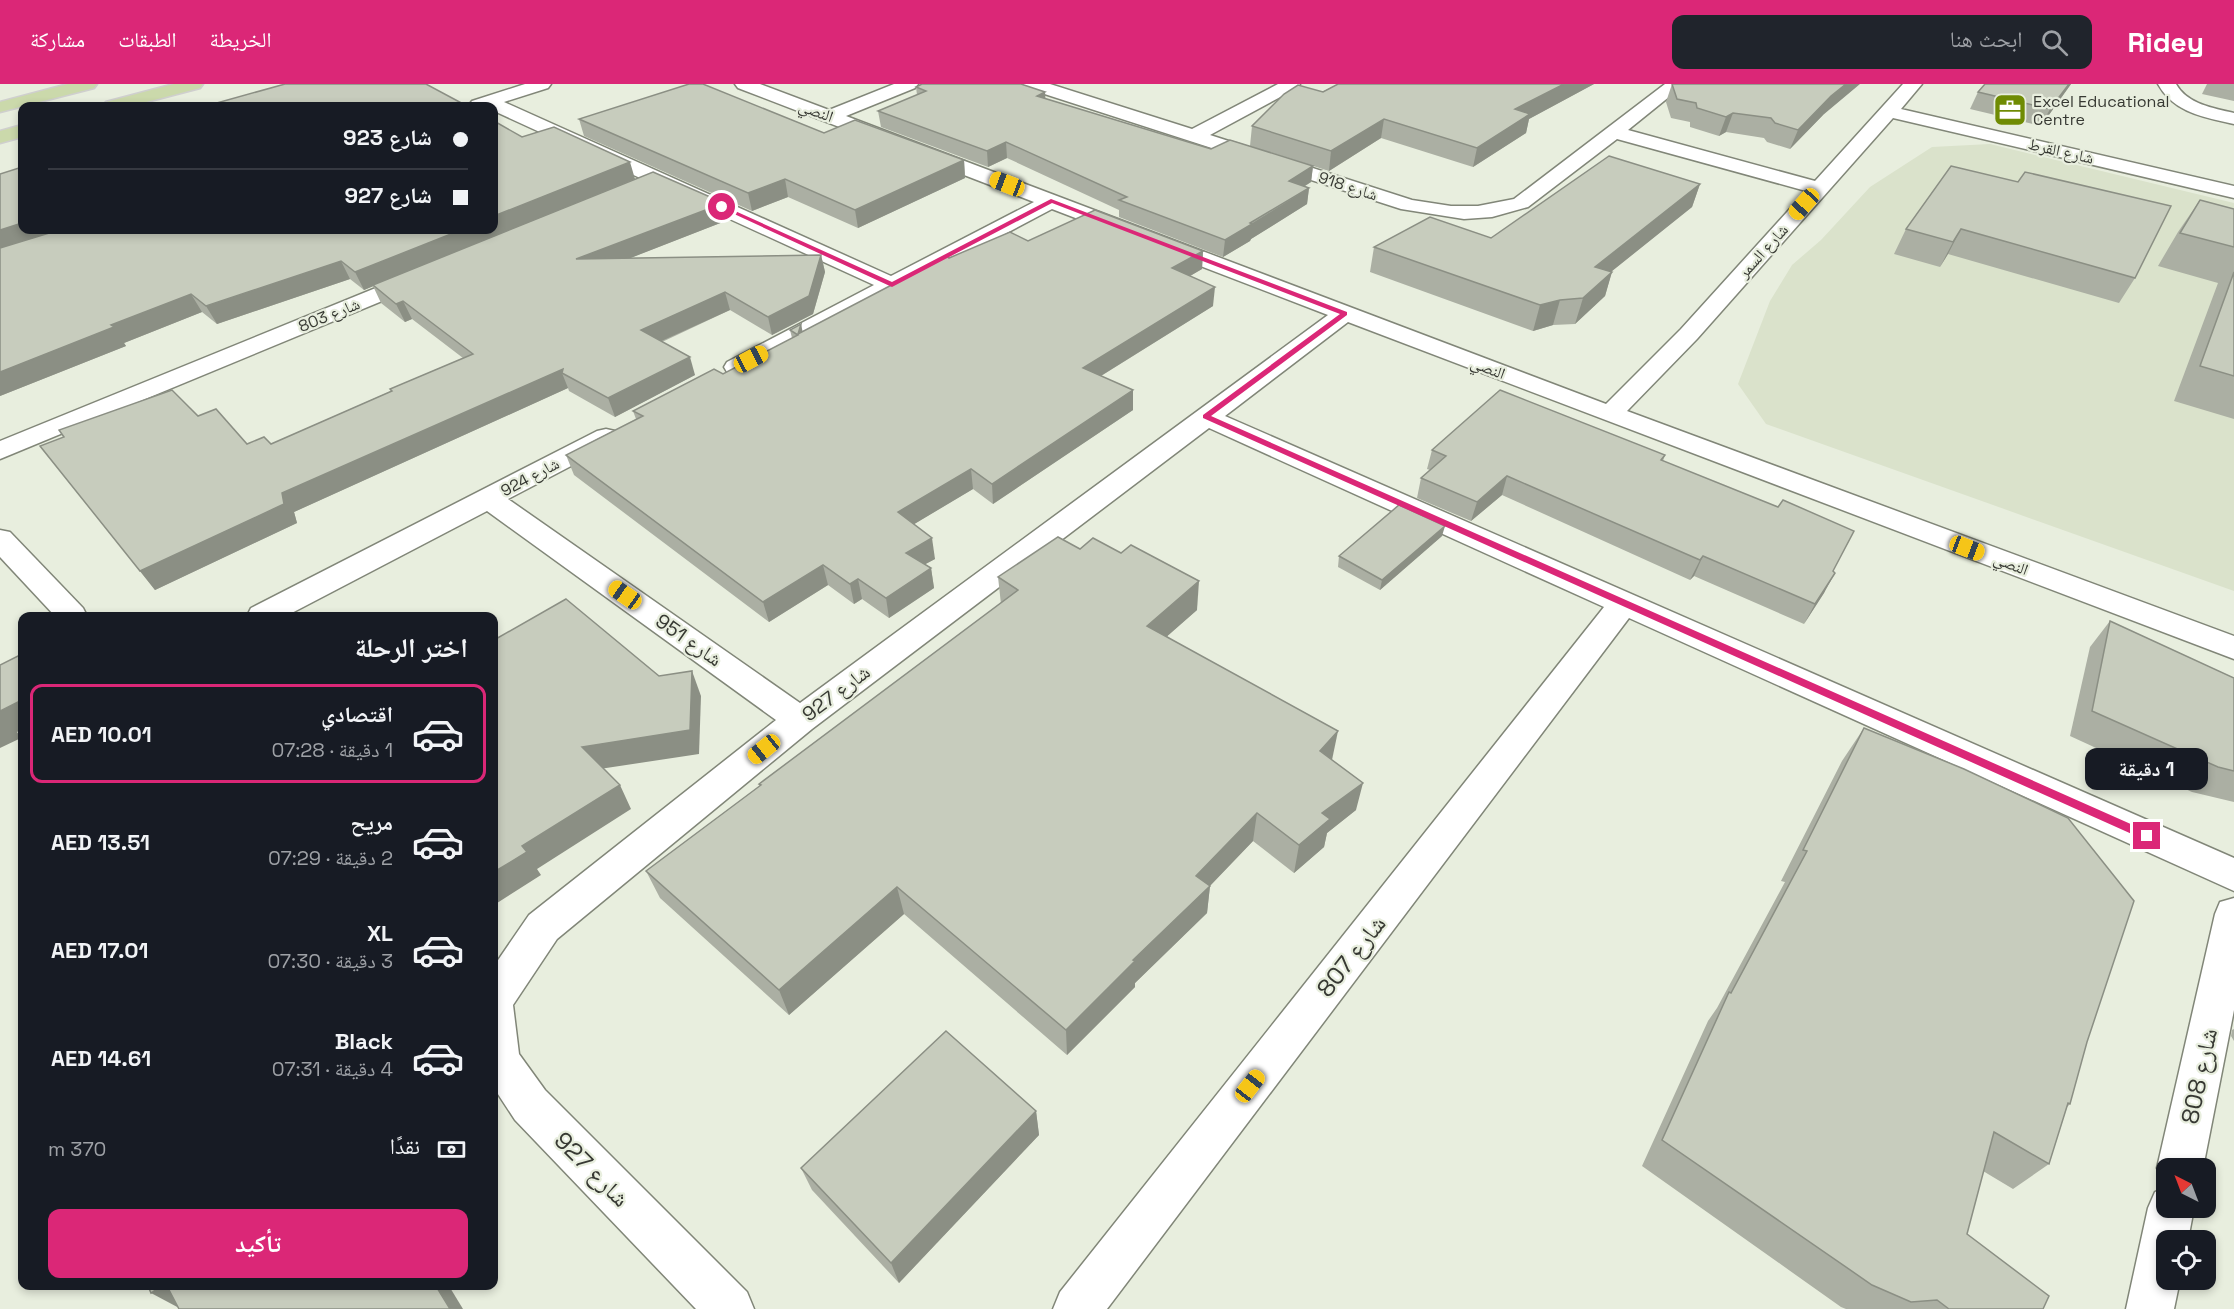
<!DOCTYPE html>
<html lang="ar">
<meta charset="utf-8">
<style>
body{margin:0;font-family:"Space Grotesk","Noto Naskh Arabic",sans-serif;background:#20242c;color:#f1f3f6;direction:rtl;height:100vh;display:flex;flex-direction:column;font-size:22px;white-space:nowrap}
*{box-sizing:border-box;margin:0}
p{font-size:20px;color:#9ea1a6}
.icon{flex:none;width:33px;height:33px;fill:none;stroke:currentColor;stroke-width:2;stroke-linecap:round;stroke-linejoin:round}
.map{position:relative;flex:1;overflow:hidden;direction:ltr}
.details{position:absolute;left:18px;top:528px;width:480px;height:678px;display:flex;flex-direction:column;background:#171b24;border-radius:12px;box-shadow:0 3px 9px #0003;direction:rtl}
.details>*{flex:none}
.banner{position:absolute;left:18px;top:18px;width:480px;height:132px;border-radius:12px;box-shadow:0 3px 9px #0003;direction:rtl;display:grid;align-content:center;height:132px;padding:0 30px;background:#171b24}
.needle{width:39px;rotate:318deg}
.controls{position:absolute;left:2156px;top:1074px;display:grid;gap:12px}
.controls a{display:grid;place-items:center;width:60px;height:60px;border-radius:12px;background:#171b24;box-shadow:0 3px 9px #0003;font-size:30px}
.end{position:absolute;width:27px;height:27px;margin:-14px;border:8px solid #db2777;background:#fff;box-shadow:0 0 0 3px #fff}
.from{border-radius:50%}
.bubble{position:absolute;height:42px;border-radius:12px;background:#171b24;box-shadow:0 3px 9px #0003;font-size:20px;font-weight:800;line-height:42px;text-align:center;direction:rtl}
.car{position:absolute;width:18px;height:36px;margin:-18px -9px;border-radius:8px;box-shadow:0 0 4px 2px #0007;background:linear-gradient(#f5c518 24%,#345 0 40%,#f5c518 0 76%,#345 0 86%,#f5c518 0)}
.banner b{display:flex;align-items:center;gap:21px;height:57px;font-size:22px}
.banner b+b{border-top:2px solid #363941}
.banner i{width:15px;height:15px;background:#f1f3f6}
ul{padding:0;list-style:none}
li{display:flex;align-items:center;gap:18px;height:99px;margin:0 12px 9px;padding:0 18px;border:3px solid transparent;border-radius:12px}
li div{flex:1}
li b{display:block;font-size:22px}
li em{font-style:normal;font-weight:800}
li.on{border-color:#db2777}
li>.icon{width:54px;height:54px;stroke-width:1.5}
h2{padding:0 30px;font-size:27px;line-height:72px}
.pay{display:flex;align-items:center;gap:15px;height:66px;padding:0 30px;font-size:22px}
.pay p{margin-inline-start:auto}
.button{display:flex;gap:12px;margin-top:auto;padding:12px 30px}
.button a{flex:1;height:69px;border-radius:12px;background:#db2777;color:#fff;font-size:24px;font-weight:800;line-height:69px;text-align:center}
header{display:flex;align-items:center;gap:36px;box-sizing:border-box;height:84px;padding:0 30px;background:#db2777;color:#fff}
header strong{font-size:28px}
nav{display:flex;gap:33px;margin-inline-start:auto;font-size:21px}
.search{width:420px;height:54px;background:#20242c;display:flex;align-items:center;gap:15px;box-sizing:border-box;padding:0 21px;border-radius:12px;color:#9ea1a6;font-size:22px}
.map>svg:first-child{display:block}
.built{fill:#dae2cb}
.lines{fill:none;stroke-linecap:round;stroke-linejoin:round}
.minor-casing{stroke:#818678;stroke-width:3}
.primary-casing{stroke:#cfcfce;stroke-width:3}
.minor{fill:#fff;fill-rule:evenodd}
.primary{fill:#cbd9ab;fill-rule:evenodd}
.wall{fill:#abafa3}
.shaded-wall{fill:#8b8f84}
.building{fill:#c7ccbd;stroke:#8b8f84;stroke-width:1.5}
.route{fill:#db2777}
.labels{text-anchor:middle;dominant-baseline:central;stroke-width:4.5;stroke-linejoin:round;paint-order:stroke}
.far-poi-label{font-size:16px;fill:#373933;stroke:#e8eede;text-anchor:start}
.far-street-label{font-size:16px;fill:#373933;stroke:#e8eede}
.street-label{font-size:20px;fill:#373933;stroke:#e8eede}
.near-street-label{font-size:24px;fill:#373933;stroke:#e8eede}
</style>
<header>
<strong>Ridey</strong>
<div class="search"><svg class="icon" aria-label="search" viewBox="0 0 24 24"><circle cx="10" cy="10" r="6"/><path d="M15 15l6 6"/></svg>ابحث هنا</div>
<nav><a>الخريطة</a><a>الطبقات</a><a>مشاركة</a></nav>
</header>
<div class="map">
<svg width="2234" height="1225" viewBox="0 0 2234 1225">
<rect width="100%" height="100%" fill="#e8eede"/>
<polygon class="built" points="1990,60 2234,119 2234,507 1766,340 1738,300 1770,217 1792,181 1821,156 1870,103 1932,63"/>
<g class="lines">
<defs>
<g id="minor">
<polygon points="525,0 551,0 548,4 504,18 891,192 1034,118 738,4 735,0 760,0 829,26 894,0 918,0 915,4 846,32 1606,320 1681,245 1806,107 1617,55 1528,123 1492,133 1464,135 1401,125 1026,4 1023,0 1050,0 1192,45 1278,0 1300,0 1297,4 1210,51 1412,116 1451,122 1478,122 1514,115 1665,0 1685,0 1628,46 1815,97 1903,0 1922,0 1901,25 2234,102 2234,114 1893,34 1697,255 1627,327 2234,552 2234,575 1348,238 1225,332 2234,774 2234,807 1629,534 1107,1225 1053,1225 1060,1208 1604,523 1209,344 812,645 557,855 513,921 519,970 545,1006 747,1208 754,1225 696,1225 515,1036 494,1004 494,882 529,831 776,636 487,427 286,532 247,532 251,524 597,347 606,345 615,347 619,353 615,359 508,415 800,619 1328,231 1052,125 745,288 736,290 727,288 724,283 727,278 874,201 494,27 494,22 469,21 472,17"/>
<path d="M2158,0h18c11,20 37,24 58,29v11c-30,-7 -60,-11 -76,-40z"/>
<polygon points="420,186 428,188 431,193 428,198 0,375 0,357"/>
<polygon points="0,446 10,448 83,524 87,532 55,532 0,473"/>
<polygon points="2234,814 2234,926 2203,1084 2166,1084 2166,1101 2157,1084 2215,830 2220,818"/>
<polygon points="2166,1103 2166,1124 2194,1124 2188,1156 2166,1156 2166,1196 2180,1196 2174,1225 2126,1225 2148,1124 2155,1108"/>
</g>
<g id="primary">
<polygon points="68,0 97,0 94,4 0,28 0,18"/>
<polygon points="174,0 203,0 200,4 131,22 103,22 106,18"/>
<polygon points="22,41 22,53 0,59 0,47"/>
</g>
</defs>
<use href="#minor" class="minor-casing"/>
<use href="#primary" class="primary-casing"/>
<use href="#minor" class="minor"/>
<use href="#primary" class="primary"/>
</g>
<g class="wall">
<polygon points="1338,0 1594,0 1529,35 1526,49 1473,83 1381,54 1329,87 1250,62 1252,42"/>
<polygon points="1672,0 1823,31 1790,65 1767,58 1764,54 1726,48 1719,52 1690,43 1690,38 1671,34 1666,18"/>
<polygon points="1985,0 2071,0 2041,42 1970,25 1978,8"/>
<polygon points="2207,0 2234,0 2234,17 2202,10"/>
<polygon points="916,3 1045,8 1045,15 1211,65 1313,82 1311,98 1305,102 1309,104 1307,120 1251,155 1250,157 1223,173 1119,133 1119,126 1007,74 988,83 881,43 878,27 917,11"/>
<polygon points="579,35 824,49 964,76 965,94 858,144 788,113 752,127 584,52"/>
<polygon points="522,53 635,95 728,136 630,174 821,171 825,188 813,230 772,251 730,226 662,258 695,291 615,333 569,307 568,304 294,428 297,439 155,506 40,362 198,332 247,360 271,360 391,307 390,305 463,274 412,235 405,238 381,219 373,202 364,206 350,195 217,240 202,228 124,259 126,262 0,312 0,90 22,146 494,146"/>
<polygon points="1951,82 2135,194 2119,219 1948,170 1940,183 1894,170 1906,145"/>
<polygon points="1700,100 1692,123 1612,187 1605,212 1575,240 1553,241 1533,247 1370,188 1374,163 1491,154"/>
<polygon points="2200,116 2234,125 2234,335 2174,317 2218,199 2158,182 2178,148"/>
<polygon points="1028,157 1203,167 1202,185 1190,192 1213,222 1101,292 1133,306 1133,326 993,420 973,405 914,440 935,475 925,480 931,484 934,504 889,534 862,515 854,520 828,501 769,538 574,391 566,371 636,335 633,327 723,290 792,254 790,246 801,240 802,248 949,174"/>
<polygon points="1432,366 1665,371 1663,377 1833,487 1824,509 1804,540 1694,492 1690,496 1502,411 1471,437 1417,414 1421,394 1430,386 1427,385"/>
<polygon points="1442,452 1380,506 1338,483 1339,472"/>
<polygon points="998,493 1197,526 1167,552 1332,676 1356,726 1327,749 1324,763 1294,789 1253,757 1210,802 1207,829 1135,899 1135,903 1067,971 904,830 789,931 660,814 646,787 760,702 759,700 1001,520"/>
<polygon points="2110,537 2234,594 2234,718 2192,708 2070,652 2090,563"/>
<polygon points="1864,644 2087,958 2070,1020 2067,1023 2049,1080 2013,1105 1983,1087 1967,1150 2043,1225 1846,1225 1841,1223 1642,1082 1708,937 1717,924 1785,798 1781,797 1842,677"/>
<polygon points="2234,945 2234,957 2231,952 2232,946"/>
<polygon points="1036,1027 1039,1051 899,1199 812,1106 801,1084"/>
</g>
<g class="shaded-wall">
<polygon points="1564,0 1594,0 1529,35 1526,49 1473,83 1477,64 1515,25"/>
<polygon points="1846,0 1860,0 1823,31 1790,65 1798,46 1831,12"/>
<polygon points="2069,0 2071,0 2041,42 2050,25"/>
<polygon points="1045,8 1046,24 1037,12"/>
<polygon points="1733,29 1726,48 1719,52 1726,33"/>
<polygon points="1384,35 1381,54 1329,87 1331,67"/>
<polygon points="1006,58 1007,74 988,83 987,67"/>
<polygon points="964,76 965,94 858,144 855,126"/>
<polygon points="630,78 635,95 364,206 355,188 461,146 494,146 494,132"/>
<polygon points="1313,82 1311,98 1287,113 1289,97"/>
<polygon points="785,95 788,113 752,127 748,109"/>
<polygon points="1700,100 1692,123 1587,207 1595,183"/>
<polygon points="1309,104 1307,120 1251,155 1250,157 1223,173 1225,156"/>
<polygon points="724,119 728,136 582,193 576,175"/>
<polygon points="22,139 22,146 72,146 0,168 0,146"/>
<polygon points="1961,145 1948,170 1940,183 1953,158"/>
<polygon points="1203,167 1202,185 1171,203 1172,184"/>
<polygon points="821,171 825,188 813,230 772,251 768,233"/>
<polygon points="341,177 350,195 217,240 206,222"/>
<polygon points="1612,188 1605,212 1575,240 1583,214"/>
<polygon points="1215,203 1213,222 1083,303 1083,284"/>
<polygon points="725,208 730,226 646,264 641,246"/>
<polygon points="191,210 202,228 124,259 126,262 0,312 0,288 111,241"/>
<polygon points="1560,216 1553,241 1533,247 1540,221"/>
<polygon points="403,217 412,235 405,238 396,220"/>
<polygon points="801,240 805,259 798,250"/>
<polygon points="690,273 695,291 615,333 608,314"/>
<polygon points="563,285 562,289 568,304 294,428 297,439 155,506 140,487 282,409"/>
<polygon points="1133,306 1133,326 993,420 992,400"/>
<polygon points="971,385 973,405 901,448 898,428"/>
<polygon points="1507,392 1502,411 1471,437 1477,418"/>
<polygon points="1445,442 1442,452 1380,506 1382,496"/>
<polygon points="932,454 935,475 909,489 906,469"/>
<polygon points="1703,472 1694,492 1690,496 1700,476"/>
<polygon points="823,481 828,501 769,538 763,518"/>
<polygon points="931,484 934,504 889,534 886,514"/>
<polygon points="1835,489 1824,509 1804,540 1815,520"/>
<polygon points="858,495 862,515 854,520 850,500"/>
<polygon points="1199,497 1197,526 1147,570 1147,542"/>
<polygon points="692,587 701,612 699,670 593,686 582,663"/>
<polygon points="22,616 22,645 17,648 21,654 0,664 0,627"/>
<polygon points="1338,647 1332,676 1320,667"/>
<polygon points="1363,699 1356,726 1327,749 1324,763 1294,789 1299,761 1322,729"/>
<polygon points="620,701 631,725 537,785 541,791 494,821 494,788 522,762"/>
<polygon points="1257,729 1253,757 1204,808 1210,802 1207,829 1135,899 1135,903 1067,971 1066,946 1133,876 1196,792"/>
<polygon points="897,803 904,830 789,931 779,906"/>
<polygon points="1036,1027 1039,1051 899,1199 891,1179"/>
<polygon points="161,1202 172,1202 181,1225 151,1209"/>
<polygon points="436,1202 449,1202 463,1225 450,1225"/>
</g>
<g class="building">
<polygon points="285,0 426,0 467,22 206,22"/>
<polygon points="689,0 703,0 824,49 855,36 964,76 855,126 785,95 748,109 579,35"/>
<polygon points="922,0 1021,0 1045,8 1037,12 1211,65 1230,56 1313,82 1289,97 1309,104 1250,139 1252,140 1225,156 1119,116 1127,113 1006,58 987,67 878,27 926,7 916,3"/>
<polygon points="1338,0 1564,0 1515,25 1530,30 1477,64 1384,35 1331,67 1252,42 1284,10 1298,1 1323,8"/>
<polygon points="1672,0 1846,0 1831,12 1798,46 1775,39 1771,34 1733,29 1726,33 1697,24 1696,19 1677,15"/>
<polygon points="1985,0 2069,0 2050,25 1978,8"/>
<polygon points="494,37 522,53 554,43 630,78 494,132"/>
<polygon points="1609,72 1700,100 1595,183 1612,188 1583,214 1560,216 1540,221 1374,163 1430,133 1491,154"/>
<polygon points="1951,82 2018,98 2025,88 2171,122 2135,194 1961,145 1953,158 1906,145"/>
<polygon points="22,83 22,139 0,146 0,90"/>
<polygon points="653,88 724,119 576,175 821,171 809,212 768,233 725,208 641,246 690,273 608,314 562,289 563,285 282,409 284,420 140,487 40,362 64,353 59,346 172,306 198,332 216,325 247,360 264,353 271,360 392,307 390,305 473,270 403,217 396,220 373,201"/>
<polygon points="2200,116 2234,125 2234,163 2180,149"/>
<polygon points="1095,126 1203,167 1172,184 1215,203 1083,284 1133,306 992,400 971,385 898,428 932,454 906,469 931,484 886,514 858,495 850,500 823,481 763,518 566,371 643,332 633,327 714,285 723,290 798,251 790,246 801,240 798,250 947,172 949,174 1010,148 1028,157"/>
<polygon points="59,146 461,146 355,188 341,177 206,222 191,210 111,241 114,243 0,288 0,164"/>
<polygon points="2234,188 2234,292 2200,282"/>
<polygon points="1500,306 1665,371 1661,376 1778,423 1783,416 1854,447 1833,487 1835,489 1815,520 1703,472 1700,476 1507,392 1477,418 1421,394 1446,372 1432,366"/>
<polygon points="1399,421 1445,442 1382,496 1339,472"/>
<polygon points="1058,453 1080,465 1093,454 1121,469 1131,461 1199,497 1147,542 1338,647 1320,667 1363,699 1322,729 1330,735 1299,761 1257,729 1196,792 1210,802 1133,876 1135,877 1066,946 897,803 779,906 646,787 761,701 759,700 1018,506 998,493"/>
<polygon points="566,515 659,592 692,587 690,646 582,663 620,701 522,762 527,768 494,788 494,556"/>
<polygon points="2110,537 2234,594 2234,687 2218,683 2092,627"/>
<polygon points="22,570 22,616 0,627 0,581"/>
<polygon points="1864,644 1964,685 2068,734 2134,817 2087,958 2070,1020 2068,1019 2049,1080 1994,1048 1967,1150 2049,1212 2043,1225 1949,1225 1937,1216 1911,1218 1872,1201 1662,1056 1729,908 1731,909 1807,767 1803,766"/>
<polygon points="946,947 1036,1027 891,1179 801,1084"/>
<polygon points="148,1202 161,1202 151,1209"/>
<polygon points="167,1202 436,1202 450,1225 179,1225"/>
</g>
<polygon class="route" points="1051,115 1347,228 1347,231 1211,332 2151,749 2151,755 2143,755 1203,334 1203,331 1340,230 1052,119 892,203 719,123 724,122 892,198"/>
<defs>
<symbol id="office-square" viewBox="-11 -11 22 22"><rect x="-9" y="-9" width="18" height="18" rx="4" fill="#6f8b03" stroke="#e8eede"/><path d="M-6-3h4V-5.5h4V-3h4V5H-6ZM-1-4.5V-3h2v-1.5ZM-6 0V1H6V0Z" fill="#fff"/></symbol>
</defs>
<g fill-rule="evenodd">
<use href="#office-square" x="1991" y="7" width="38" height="38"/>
</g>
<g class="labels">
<g class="far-poi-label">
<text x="2033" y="17">Excel Educational<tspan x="2033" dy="18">Centre</tspan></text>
</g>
<g class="far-street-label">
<text transform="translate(816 27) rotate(20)">النصي</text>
<text transform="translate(2061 67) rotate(13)">شارع القرط</text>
<text transform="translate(1348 102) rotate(18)">شارع 918</text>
<text transform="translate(1763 167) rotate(-48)">شارع السمر</text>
<text transform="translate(329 231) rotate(-22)">شارع 803</text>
<text transform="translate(1488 284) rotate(21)">النصي</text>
<text transform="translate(530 393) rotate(-28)">شارع 924</text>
<text transform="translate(2011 480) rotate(21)">النصي</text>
</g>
<g class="street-label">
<text transform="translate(689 556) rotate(35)">شارع 951</text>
<text transform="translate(836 609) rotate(-37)">شارع 927</text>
</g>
<g class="near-street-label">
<text transform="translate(1351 872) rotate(-52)">شارع 807</text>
<text transform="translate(2199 992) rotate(-78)">شارع 808</text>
<text transform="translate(592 1085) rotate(45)">شارع 927</text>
</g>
</g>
</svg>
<div class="controls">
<a><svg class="needle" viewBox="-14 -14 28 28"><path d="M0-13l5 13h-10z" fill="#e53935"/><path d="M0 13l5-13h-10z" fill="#9ea1a6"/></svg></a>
<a><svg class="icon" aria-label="locate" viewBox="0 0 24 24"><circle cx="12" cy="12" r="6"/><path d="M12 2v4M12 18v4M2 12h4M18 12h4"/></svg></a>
</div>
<i class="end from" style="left:722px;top:123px"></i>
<i class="end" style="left:2147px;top:752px"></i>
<div class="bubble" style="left:2085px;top:664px;width:123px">1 دقيقة</div>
<i class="car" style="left:1007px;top:100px;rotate:291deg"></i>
<i class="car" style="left:1804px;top:120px;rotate:222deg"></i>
<i class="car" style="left:751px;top:275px;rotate:62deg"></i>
<i class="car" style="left:1967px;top:464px;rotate:111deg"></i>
<i class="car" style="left:625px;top:511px;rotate:305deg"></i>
<i class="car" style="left:764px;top:665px;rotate:231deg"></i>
<i class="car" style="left:1250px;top:1002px;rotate:38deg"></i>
<div class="banner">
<b><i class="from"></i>شارع 923</b>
<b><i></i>شارع 927</b>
</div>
<section class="details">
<h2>اختر الرحلة</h2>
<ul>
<li class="on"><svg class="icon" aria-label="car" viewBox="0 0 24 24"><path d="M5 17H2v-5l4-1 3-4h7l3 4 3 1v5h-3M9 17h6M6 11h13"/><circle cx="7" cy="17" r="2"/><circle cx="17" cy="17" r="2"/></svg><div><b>اقتصادي</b><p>1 دقيقة · 07:28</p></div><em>AED 10.01</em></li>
<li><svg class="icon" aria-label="car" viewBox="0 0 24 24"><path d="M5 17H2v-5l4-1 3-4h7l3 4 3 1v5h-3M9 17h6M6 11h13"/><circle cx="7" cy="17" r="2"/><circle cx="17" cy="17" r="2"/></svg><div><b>مريح</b><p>2 دقيقة · 07:29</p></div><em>AED 13.51</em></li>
<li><svg class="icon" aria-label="car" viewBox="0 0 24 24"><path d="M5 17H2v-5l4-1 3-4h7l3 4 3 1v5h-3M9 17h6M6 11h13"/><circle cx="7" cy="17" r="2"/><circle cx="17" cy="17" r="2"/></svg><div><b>XL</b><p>3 دقيقة · 07:30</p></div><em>AED 17.01</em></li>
<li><svg class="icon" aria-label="car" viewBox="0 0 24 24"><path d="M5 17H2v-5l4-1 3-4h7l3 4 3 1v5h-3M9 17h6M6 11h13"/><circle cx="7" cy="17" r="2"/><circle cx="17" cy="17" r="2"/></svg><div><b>Black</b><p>4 دقيقة · 07:31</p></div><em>AED 14.61</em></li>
</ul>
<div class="pay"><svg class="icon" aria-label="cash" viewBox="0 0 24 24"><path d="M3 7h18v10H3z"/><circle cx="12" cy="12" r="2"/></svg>نقدًا<p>370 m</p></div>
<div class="button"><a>تأكيد</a></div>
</section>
</div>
